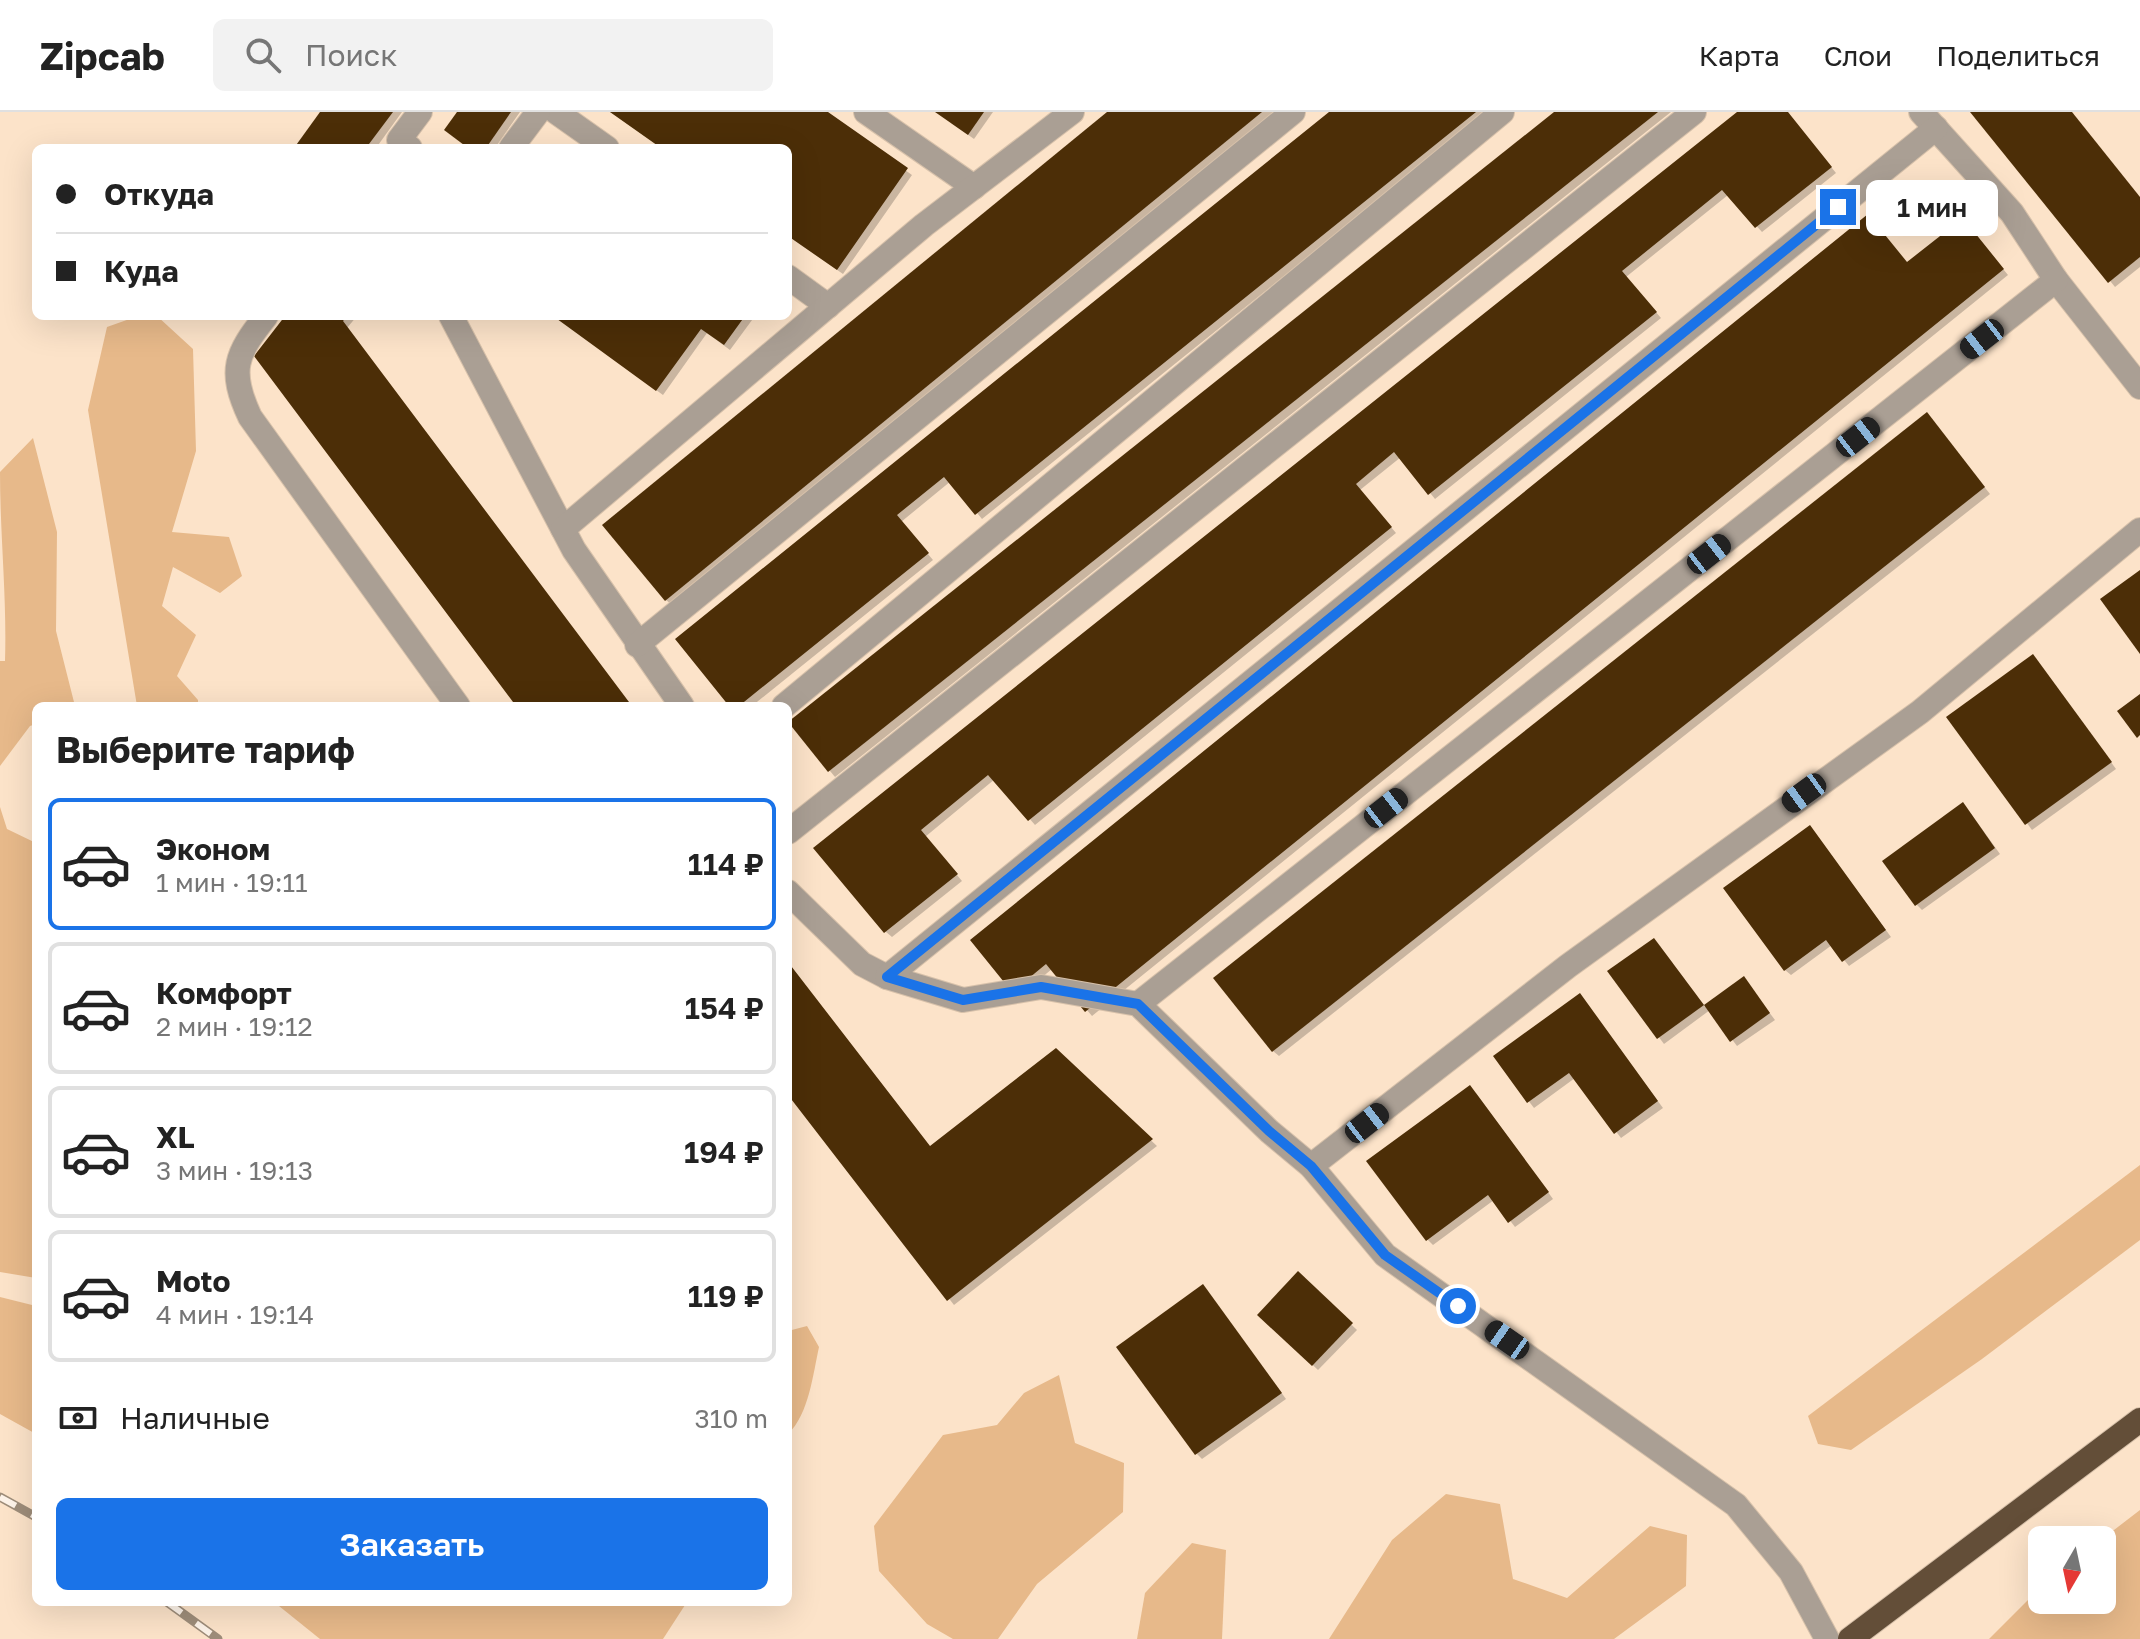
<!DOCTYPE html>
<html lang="ru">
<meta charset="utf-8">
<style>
body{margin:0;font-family:"Golos Text",sans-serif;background:#f2f2f2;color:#222;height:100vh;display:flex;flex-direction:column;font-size:30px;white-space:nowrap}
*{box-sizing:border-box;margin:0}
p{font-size:26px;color:#767676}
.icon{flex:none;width:44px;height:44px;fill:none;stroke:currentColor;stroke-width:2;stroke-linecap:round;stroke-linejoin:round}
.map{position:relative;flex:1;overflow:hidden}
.sheet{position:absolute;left:32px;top:590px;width:760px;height:904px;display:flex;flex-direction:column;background:#fff;border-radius:12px;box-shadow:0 8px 32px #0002}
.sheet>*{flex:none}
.guide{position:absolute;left:32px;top:32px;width:760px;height:176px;border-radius:12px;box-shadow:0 8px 32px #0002;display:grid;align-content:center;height:176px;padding:0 24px;background:#fff}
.needle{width:52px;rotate:189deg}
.fabs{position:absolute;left:2028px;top:1414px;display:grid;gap:16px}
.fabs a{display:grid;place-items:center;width:88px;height:88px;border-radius:12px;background:#fff;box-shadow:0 8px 32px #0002;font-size:40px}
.end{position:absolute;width:36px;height:36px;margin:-18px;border:10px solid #1a73e8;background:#fff;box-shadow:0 0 0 4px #fff}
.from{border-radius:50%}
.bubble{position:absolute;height:56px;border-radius:12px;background:#fff;box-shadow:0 8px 32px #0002;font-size:26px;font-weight:600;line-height:56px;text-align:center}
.car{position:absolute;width:24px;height:48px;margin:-24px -12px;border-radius:10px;box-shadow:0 0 6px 2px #0007;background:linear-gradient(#222 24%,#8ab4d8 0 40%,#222 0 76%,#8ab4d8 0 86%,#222 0)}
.guide b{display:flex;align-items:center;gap:28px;height:76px;font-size:30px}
.guide b+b{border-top:2px solid #e0e0e0}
.guide i{width:20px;height:20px;background:#222}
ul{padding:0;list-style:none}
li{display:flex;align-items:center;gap:24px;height:132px;margin:0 16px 12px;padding:0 8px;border:4px solid #e0e0e0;border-radius:12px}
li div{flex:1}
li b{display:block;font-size:30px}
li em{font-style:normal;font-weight:600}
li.on{border-color:#1a73e8}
li>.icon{width:72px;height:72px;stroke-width:1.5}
h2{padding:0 24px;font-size:36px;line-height:96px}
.pay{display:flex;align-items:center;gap:20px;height:88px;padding:0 24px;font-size:30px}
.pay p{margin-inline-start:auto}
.button{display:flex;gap:16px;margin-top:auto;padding:16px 24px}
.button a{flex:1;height:92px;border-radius:12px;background:#1a73e8;color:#fff;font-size:32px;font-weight:600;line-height:92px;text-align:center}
header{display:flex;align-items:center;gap:48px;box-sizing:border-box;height:112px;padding:0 40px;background:#fff;border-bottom:2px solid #e0e0e0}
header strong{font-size:38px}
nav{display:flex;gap:44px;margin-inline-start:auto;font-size:28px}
.search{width:560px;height:72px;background:#f2f2f2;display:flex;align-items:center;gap:20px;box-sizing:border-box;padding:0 28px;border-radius:12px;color:#767676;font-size:30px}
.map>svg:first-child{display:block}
.green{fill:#e7b98a}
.shadow{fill:#0003}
.building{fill:#4c2e07}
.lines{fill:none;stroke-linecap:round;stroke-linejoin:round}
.minor-casing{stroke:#d7c1aa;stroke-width:26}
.highway-casing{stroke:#d7c1aa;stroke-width:26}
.minor{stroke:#aa9f94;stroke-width:24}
.highway{stroke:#634e38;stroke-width:24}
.rail-casing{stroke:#9e8d7a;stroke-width:9}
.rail{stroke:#fdf3e9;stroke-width:6;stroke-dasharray:18;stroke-linecap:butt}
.route{stroke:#1a73e8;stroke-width:10}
</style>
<header>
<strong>Zipcab</strong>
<div class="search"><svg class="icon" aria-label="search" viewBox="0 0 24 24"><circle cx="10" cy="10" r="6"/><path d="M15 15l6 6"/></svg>Поиск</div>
<nav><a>Карта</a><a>Слои</a><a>Поделиться</a></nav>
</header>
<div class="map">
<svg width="2140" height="1527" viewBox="0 0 2140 1527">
<rect width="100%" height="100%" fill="#fce3c9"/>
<g class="green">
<polygon points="138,204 157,204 193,237 196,339 172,420 229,425 242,464 220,481 173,455 162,494 196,523 177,564 198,588 198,594 137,594 88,298 107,215"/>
<path d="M33,326l24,94 -1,99 19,75h-39v18l-6,2 -30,40v-105h5c2,-63 -5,-125 -5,-189z"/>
<polygon points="0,695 7,717 36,731 36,806 33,810 36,814 36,1166 0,1160"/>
<polygon points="2140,1053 2140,1128 1982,1247 1851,1338 1818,1332 1808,1304"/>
<polygon points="0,1185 36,1194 36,1322 0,1302"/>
<path d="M807,1214l12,21c-6,27 -10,67 -31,87v-103z"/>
<polygon points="1059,1263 1075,1331 1124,1351 1123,1400 1037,1472 998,1527 953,1527 927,1512 879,1459 874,1414 943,1323 997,1313 1024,1281"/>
<polygon points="1446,1382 1500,1392 1513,1467 1567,1486 1650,1414 1687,1423 1686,1474 1614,1527 1329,1527 1392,1428"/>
<polygon points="2140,1398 2140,1527 1989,1527 2042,1474 2042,1488 2102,1488 2101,1428"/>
<polygon points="1192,1431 1226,1438 1222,1527 1137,1527 1145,1481"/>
<polygon points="274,1490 687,1490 663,1527 320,1527"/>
</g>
<g class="shadow">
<polygon points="323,0 402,0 376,36 296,36"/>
<polygon points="459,0 520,0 495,36 469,36"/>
<polygon points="610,0 824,0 912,63 843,162 788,124 788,36 662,36"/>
<polygon points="936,0 993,0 974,27"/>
<polygon points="1110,0 1274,0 672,493 666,488"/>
<polygon points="1333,0 1488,0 982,407 951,369 901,410 933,448 752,594 732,594 678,527"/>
<polygon points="1558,0 1671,0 835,665 830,659 791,610"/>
<polygon points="1740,0 1787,0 1836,61 1762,120 1728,83 1626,165 1661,206 1435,387 1401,345 1360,378 1396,421 1035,713 995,667 925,725 962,769 892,825 886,820 816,737"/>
<polygon points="1973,0 2070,0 2140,87 2140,155 2115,175"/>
<polygon points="1968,114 2008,163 1092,904 1052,857 1019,884 973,829 1908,153"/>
<polygon points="288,204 357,204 347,216 631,594 519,594"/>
<polygon points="554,204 755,204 730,238 707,221 663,283"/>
<polygon points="1932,309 1990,382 1279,944 1273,939"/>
<polygon points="2038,550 2116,657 2032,718 1949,606"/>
<polygon points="1969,699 2000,742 1922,798 1916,792"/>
<polygon points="1815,721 1891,825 1849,854 1832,833 1791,863 1785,858"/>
<polygon points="1660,834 1705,895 1744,867 1775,908 1737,934 1710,898 1664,932 1610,860"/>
<polygon points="788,851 931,1036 1056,939 1157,1034 954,1193 788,979"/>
<polygon points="1585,890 1663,996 1621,1026 1575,966 1534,996 1495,945"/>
<polygon points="1476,981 1553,1087 1515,1115 1494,1088 1433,1133 1427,1127"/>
<polygon points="1298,1162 1357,1218 1318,1258 1260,1203"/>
<polygon points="1208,1181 1286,1287 1202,1347 1197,1342"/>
</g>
<g class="building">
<polygon points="320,0 393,0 366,36 294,36"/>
<polygon points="457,0 511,0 486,36 468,36 444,18"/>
<polygon points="610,0 828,0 908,56 837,158 788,124 788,36 661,36"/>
<polygon points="935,0 984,0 968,23"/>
<polygon points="1107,0 1262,0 665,489 602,413"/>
<polygon points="1329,0 1476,0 975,403 944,365 897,403 929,441 739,594 729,594 675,527"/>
<polygon points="1554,0 1658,0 828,660 788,610"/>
<polygon points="1737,0 1788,0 1832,55 1755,116 1722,78 1622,159 1657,200 1428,383 1394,340 1356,372 1392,415 1028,709 988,663 921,718 958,762 884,821 813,736"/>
<polygon points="1970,0 2072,0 2140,85 2140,145 2108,171"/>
<polygon points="1868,102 1907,150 1963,106 2004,157 1085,900 1046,852 1012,880 970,828"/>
<polygon points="285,204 347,204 343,209 632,594 516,594 254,244"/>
<polygon points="553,204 745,204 724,233 701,217 656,279"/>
<polygon points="1927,300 1985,375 1272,940 1213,866"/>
<polygon points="2140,458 2140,542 2100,487"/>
<polygon points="2033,542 2112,650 2025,713 1946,605"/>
<polygon points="2140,582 2140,623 2137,626 2117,599"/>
<polygon points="1963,690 1995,736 1915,794 1882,749"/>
<polygon points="1810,713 1886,818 1842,850 1826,828 1784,859 1723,776"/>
<polygon points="1654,826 1704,893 1657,927 1607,859"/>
<polygon points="788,850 930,1034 1056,936 1153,1027 947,1189 788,983"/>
<polygon points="1744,864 1770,901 1730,930 1704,893"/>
<polygon points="1580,881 1658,989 1614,1022 1569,961 1527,991 1493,944"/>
<polygon points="1470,973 1549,1080 1508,1111 1488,1083 1426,1129 1366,1049"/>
<polygon points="1298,1159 1353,1211 1312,1254 1257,1203"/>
<polygon points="1203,1172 1282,1281 1195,1343 1116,1235"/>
</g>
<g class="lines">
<defs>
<g id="minor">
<polyline points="556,0 607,36"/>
<polyline points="866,0 974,75"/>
<polyline points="1921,0 2012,101 2056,168 2140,275"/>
<polyline points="410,36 399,28 420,0"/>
<polyline points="511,36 538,0"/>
<polyline points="788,165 828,194"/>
<path d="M266,204c-30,38 -38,54 -16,101l208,289"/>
<polyline points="451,204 574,438 682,594"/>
<polyline points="563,417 924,113 1072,0"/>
<polyline points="637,533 1293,0"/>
<polyline points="784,594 1502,0"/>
<polyline points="788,720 1694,0"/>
<polyline points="788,780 862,852 887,865 963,888 1041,875 1138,892 1269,1019 1311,1054 1385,1143 1736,1393 1791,1460 1827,1527"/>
<polyline points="887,865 1936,16"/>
<polyline points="1138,892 2056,168"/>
<polyline points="1311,1054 1568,854 1920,600 2140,418"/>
</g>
<polyline id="highway" points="1850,1527 2140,1308"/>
</defs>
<use href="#minor" class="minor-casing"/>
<use href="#highway" class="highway-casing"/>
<use href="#minor" class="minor"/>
<use href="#highway" class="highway"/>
<defs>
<g id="rail">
<polyline points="0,1385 36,1405"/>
<polyline points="167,1490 218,1527"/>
</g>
</defs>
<use href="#rail" class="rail-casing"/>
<use href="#rail" class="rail"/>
</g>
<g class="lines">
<polyline class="route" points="1458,1194 1385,1143 1311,1054 1269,1019 1138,892 1041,875 963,888 887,865 1838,95"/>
</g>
</svg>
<div class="fabs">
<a><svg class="needle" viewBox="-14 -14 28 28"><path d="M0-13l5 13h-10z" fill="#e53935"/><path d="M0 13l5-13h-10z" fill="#767676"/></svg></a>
</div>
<i class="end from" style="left:1458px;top:1194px"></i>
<i class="end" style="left:1838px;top:95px"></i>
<div class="bubble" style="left:1866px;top:68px;width:132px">1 мин</div>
<i class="car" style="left:1982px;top:227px;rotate:232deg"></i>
<i class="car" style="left:1858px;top:325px;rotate:52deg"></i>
<i class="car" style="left:1709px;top:442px;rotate:52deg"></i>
<i class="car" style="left:1804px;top:681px;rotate:234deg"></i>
<i class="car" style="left:1386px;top:696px;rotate:52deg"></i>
<i class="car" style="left:1367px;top:1011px;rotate:52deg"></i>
<i class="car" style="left:1507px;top:1228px;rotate:305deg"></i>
<div class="guide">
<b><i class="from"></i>Откуда</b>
<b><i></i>Куда</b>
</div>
<section class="sheet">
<h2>Выберите тариф</h2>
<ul>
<li class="on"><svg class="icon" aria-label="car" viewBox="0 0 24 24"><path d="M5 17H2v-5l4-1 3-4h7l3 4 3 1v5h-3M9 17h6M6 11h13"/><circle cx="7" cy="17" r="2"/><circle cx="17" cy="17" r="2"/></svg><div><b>Эконом</b><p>1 мин · 19:11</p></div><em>114 ₽</em></li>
<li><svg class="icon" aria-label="car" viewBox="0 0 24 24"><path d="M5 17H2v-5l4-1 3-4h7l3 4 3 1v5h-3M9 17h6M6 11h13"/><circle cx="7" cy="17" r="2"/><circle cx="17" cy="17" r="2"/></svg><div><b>Комфорт</b><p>2 мин · 19:12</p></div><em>154 ₽</em></li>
<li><svg class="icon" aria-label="car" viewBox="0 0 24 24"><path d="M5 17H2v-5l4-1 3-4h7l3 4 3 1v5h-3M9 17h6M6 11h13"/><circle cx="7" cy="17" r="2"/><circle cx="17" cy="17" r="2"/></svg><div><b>XL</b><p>3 мин · 19:13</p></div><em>194 ₽</em></li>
<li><svg class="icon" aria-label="car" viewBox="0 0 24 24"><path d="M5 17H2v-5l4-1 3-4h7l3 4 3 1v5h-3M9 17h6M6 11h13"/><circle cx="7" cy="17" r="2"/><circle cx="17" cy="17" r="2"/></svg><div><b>Moto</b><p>4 мин · 19:14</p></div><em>119 ₽</em></li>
</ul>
<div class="pay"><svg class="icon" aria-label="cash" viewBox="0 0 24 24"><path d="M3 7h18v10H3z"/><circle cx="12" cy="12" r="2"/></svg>Наличные<p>310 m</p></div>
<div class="button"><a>Заказать</a></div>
</section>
</div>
